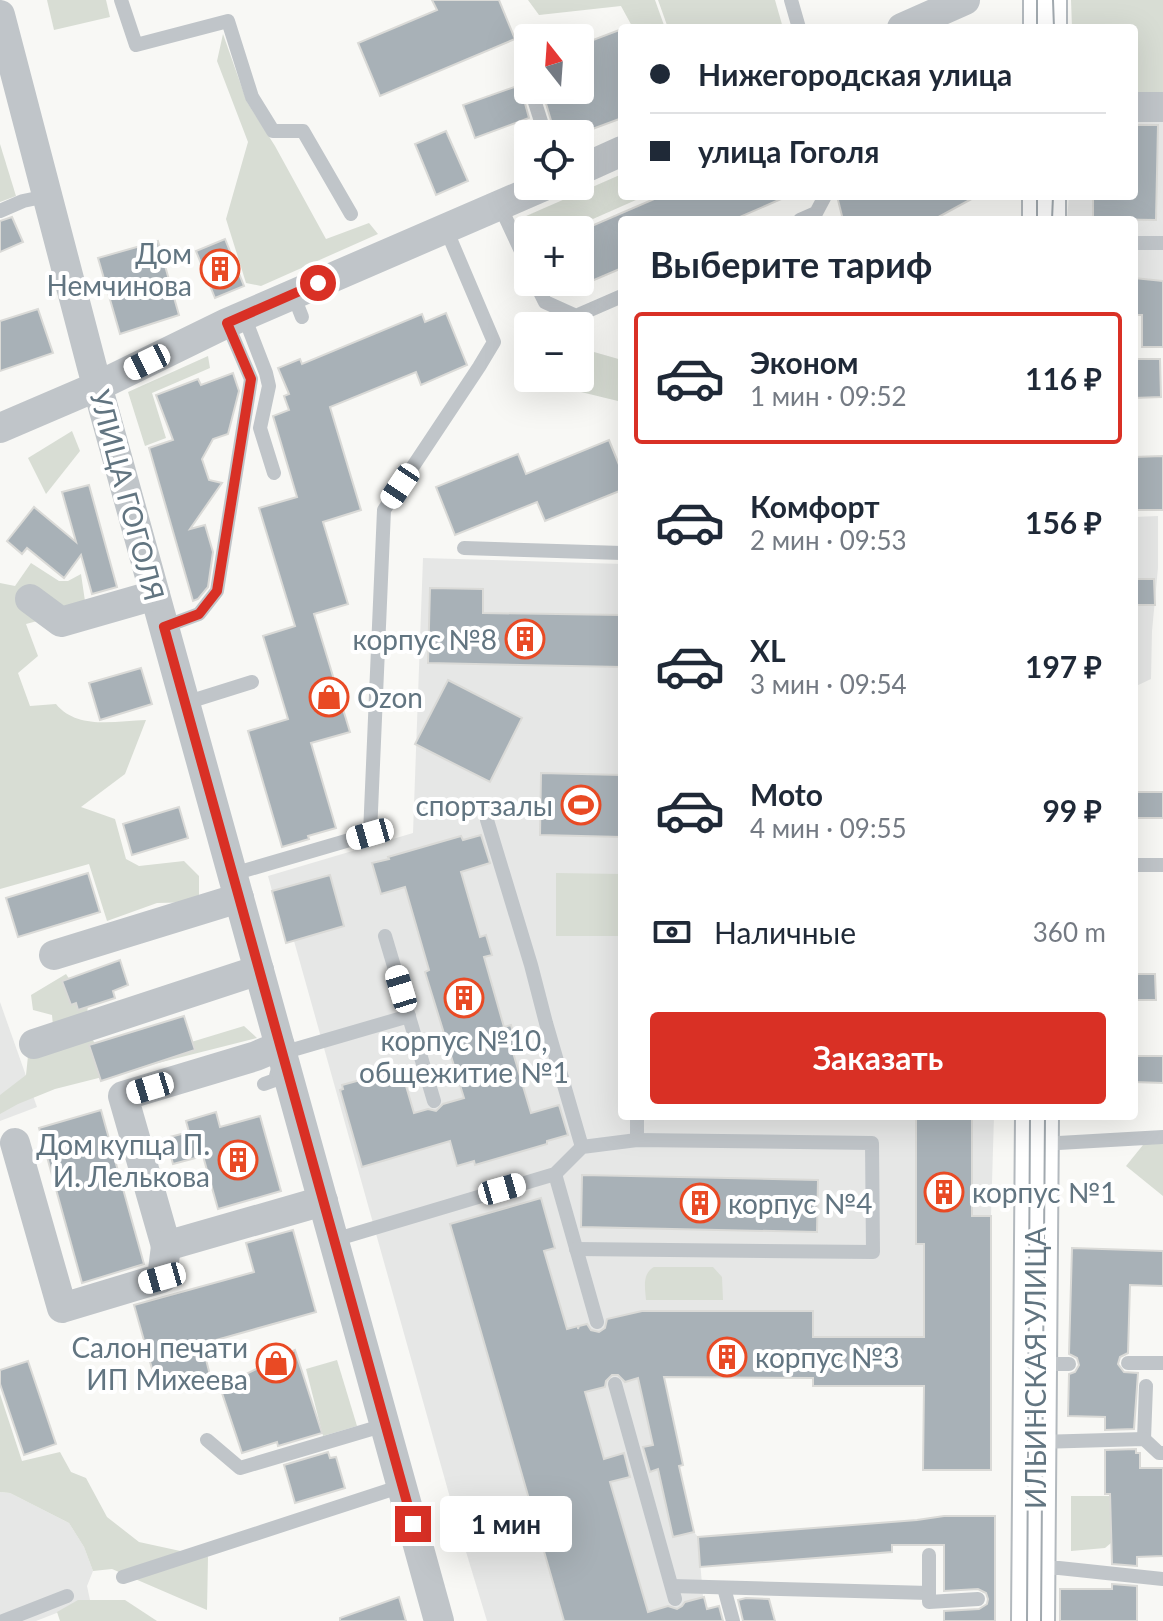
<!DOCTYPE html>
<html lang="ru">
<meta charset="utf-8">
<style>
body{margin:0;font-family:Lato,sans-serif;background:#f2f2f3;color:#1f2937;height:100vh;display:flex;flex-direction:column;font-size:30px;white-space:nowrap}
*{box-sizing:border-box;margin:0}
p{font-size:26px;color:#747a83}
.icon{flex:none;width:44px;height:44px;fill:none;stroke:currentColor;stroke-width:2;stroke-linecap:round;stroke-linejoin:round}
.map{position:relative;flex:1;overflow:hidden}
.details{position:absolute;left:618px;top:216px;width:520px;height:904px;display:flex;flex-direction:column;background:#fff;border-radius:8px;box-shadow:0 8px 32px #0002}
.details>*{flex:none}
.guide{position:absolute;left:618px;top:24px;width:520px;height:176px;border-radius:8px;box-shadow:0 8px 32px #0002;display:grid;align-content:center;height:176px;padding:0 32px;background:#fff}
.needle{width:52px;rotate:343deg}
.buttons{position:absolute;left:514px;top:24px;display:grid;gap:16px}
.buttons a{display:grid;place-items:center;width:80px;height:80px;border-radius:8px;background:#fff;box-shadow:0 8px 32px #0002;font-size:40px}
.end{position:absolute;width:36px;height:36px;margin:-18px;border:10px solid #d93025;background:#fff;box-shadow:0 0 0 4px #fff}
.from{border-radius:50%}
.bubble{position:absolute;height:56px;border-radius:8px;background:#fff;box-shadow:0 8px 32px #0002;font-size:26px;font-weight:700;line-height:56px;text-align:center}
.car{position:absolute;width:24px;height:48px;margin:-24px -12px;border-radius:10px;box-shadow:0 0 6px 2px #0007;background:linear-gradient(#fff 24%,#345 0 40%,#fff 0 76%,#345 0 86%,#fff 0)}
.guide b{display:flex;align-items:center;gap:28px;height:76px;font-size:30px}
.guide b+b{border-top:2px solid #e0e1e3}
.guide i{width:20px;height:20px;background:#1f2937}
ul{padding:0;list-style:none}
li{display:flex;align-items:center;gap:24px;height:132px;margin:0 16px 12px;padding:0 16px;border:4px solid transparent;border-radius:8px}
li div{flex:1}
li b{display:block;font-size:30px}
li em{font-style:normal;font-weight:700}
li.on{border-color:#d93025}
li>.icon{width:72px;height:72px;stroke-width:1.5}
h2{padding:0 32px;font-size:36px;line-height:96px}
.pay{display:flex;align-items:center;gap:20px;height:88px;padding:0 32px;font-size:30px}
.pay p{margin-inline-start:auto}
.button{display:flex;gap:16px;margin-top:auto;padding:16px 32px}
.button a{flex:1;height:92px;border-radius:8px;background:#d93025;color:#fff;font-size:32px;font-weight:700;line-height:92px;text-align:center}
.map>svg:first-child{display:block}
.built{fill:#e6e7e6}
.green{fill:#d8ddd4}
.building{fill:#a8b1b7;stroke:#dadad7;stroke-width:2}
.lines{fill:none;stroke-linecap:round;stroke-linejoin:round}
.secondary-casing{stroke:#b3b9be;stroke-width:46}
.lane{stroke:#c0c5c9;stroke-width:14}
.street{stroke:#c0c5c9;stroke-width:30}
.secondary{stroke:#fff;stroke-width:42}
.tram{stroke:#a1a9af;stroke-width:2}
.route{stroke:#d93025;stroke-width:10}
.labels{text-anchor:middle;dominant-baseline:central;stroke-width:8;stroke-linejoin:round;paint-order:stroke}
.poi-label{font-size:28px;fill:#627581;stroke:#fff;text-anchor:end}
.street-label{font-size:28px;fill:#627581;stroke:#fff}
</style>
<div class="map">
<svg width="1163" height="1621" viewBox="0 0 1163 1621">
<rect width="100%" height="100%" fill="#f8f8f5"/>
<g class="built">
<polygon points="1134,104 1163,104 1163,317 1134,315 1134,220 1067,220 1069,196 1134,196"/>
<polygon points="1158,516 1158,568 1152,631 1151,679 1134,687 1134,517"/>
<polygon points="423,558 622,564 622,1116 994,1116 991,1216 991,1470 923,1470 923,1386 813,1386 813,1378 642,1377 644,1402 668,1397 683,1465 679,1467 694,1532 698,1537 703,1596 711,1621 487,1621 454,1512 294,941 286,942 268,876 413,833"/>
<polygon points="0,1002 37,1107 0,1121"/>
<polygon points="0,1492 10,1493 69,1523 84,1547 93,1571 87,1586 90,1600 36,1621 0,1621"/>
</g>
<g class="green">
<polygon points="47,0 106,0 110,17 54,30"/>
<polygon points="528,0 655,0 665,28 633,28 621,6 539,15"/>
<polygon points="658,0 775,0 783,28 668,28"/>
<polygon points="1071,0 1163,0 1163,102 1134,102 1134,28 1072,28"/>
<polygon points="223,34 247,102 275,146 326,239 369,223 378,234 261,286 246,283 226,219 248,142 217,61"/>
<polygon points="0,144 16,196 0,202"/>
<polygon points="622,174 622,196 645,196 568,230 528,230 528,242 517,220"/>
<polygon points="580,348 622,360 622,402 540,382 540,378 580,378"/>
<polygon points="208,356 210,368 152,393 166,438 145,446 128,392"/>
<polygon points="72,431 80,451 46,494 28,458"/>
<path d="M31,563l28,18h9l13,-7 5,34 -60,16 12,32 -20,17 12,33 26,-2c21,26 60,17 90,16l-21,54 -44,33 34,12 11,40 13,7 45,-5 15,15v26l-42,1 -50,18 -18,-57 -89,25v-306l15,3z"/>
<polygon points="556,873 622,874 622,936 556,936"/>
<polygon points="66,974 80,995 89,999 85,1027 106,1062 188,1043 244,1026 257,1038 55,1089 18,1104 0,1114 0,1095 26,1075 28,1056 54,1037 52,1015 33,1010 31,995"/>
<polygon points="1147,1140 1163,1140 1163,1196 1126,1166"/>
<path d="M654,1267h59l9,10 1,23h-77c-1,-13 -4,-26 8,-33z"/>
<polygon points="337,1360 357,1426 323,1436 306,1369"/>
<polygon points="0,1394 22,1461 60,1452 71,1472 86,1478 107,1517 139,1542 208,1557 207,1610 112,1569 93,1571 84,1547 69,1523 10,1493 0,1492"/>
<polygon points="1071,1496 1163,1496 1156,1505 1105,1548 1071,1551"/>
<polygon points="78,1600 125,1600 157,1621 60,1621 57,1612"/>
</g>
<g class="building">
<polygon points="432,0 499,0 515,39 380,96 358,43 437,10"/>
<polygon points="622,29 622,118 579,134 555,134 542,90 580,90 580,57 589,54 585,43"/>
<polygon points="520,85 529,118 475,138 463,105"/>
<polygon points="1134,125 1158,125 1156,220 1093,219 1093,196 1134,196"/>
<polygon points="446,131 468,181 436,195 415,144"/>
<polygon points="661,196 788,196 733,220 622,220 622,268 580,286 580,231"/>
<polygon points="837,196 977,196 933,220 843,220"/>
<polygon points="12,217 23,242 0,252 0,221"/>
<polygon points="225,239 244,286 215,298 196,251"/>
<polygon points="158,241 179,315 120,334 98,258"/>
<polygon points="1134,278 1163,281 1163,347 1142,347 1142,315 1134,315"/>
<polygon points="38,309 53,353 0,371 0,321"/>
<polygon points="446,313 467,365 421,385 416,372 330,407 361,510 323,522 348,604 314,614 350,732 311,743 336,828 308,836 309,839 282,847 248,731 288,719 263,636 295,626 259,508 297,497 273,416 289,410 284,396 289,394 278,368 300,359 302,364 422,314 425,322"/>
<polygon points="1134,359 1160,359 1161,397 1134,398"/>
<polygon points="233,373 239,391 228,434 213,439 202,459 209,480 222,483 190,529 205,525 213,552 208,587 198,599 193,601 149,448 173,440 156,395 198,379 201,385"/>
<polygon points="609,440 622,472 622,490 545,521 537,502 455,535 436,487 518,454 526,474"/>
<polygon points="1163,456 1163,510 1134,510 1134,457"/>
<polygon points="89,485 117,587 92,594 81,555 64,578 27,548 22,554 7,541 34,507 76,542 62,492"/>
<polygon points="1134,579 1154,579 1155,605 1134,605"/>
<polygon points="430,588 483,589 483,613 622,615 622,667 428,663"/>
<polygon points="141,668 152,704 100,720 89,683"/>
<polygon points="448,680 522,718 490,782 415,744"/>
<polygon points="541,773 622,775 622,837 540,835"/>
<rect x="1134" y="792" width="29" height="26"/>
<polygon points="179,807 188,838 132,855 123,824"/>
<polygon points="481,835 490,863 461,872 480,937 486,935 492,955 484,957 504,1027 511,1025 517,1047 512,1049 531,1113 559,1105 568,1135 547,1141 547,1144 475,1165 474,1161 457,1166 450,1141 362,1167 340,1090 343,1089 342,1085 401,1069 414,1113 428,1109 436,1111 443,1104 464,1098 425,972 429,970 405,887 381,894 372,863 389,859 388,857 461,836 463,840"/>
<polygon points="88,873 100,912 18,937 6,898"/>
<polygon points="330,875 344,926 286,943 272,891"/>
<polygon points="120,960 128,985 113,991 115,998 78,1010 76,1003 71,1005 62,981"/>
<polygon points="1134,974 1155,974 1156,1000 1134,1000"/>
<polygon points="184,1016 195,1050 101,1081 89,1045"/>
<polygon points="1134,1056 1163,1056 1163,1083 1134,1082"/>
<polygon points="101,1110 144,1264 82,1283 39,1128"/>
<polygon points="216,1112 220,1127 260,1116 281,1191 218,1209 203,1156 173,1164 166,1138 189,1132 186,1121"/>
<polygon points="916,1116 972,1116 972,1216 991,1216 991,1470 923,1470 924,1386 813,1386 813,1378 664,1377 683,1465 679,1466 694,1532 673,1537 658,1469 650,1472 643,1447 653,1445 638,1378 625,1382 618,1375 612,1375 606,1381 605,1387 585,1392 604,1459 624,1453 630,1477 610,1482 648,1612 668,1606 677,1609 682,1606 685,1602 704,1597 707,1609 719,1606 723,1621 564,1621 450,1224 541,1198 555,1248 544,1251 567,1329 578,1326 578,1329 579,1326 587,1324 591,1330 599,1332 605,1328 607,1319 642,1311 813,1311 813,1337 924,1337 924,1244 916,1244"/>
<polygon points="582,1175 818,1180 817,1232 581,1227"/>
<polygon points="293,1230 316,1312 202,1344 210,1375 158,1390 134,1305 254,1272 246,1243"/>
<polygon points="1072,1248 1163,1251 1163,1286 1130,1285 1128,1353 1120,1357 1118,1364 1124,1372 1138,1373 1134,1429 1105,1430 1105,1417 1068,1416 1069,1374 1075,1372 1079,1365 1077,1358 1069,1354"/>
<polygon points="295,1350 322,1433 278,1446 277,1442 242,1453 220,1387"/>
<polygon points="28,1361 56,1444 24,1455 0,1384 0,1370"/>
<polygon points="1136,1449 1136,1453 1140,1453 1140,1468 1163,1468 1163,1556 1137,1557 1137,1566 1112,1564 1110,1494 1105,1494 1105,1450"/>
<polygon points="328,1452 330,1458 336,1457 345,1488 295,1503 284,1465"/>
<polygon points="944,1516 995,1516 995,1621 944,1621 944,1611 979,1609 987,1604 988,1599 986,1593 978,1589 944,1591 944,1545 892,1545 892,1552 700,1567 698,1537 917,1520"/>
<polygon points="1112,1584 1137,1586 1137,1621 1060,1621 1060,1589 1112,1589"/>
<polygon points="399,1597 406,1621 340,1621 340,1618"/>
<polygon points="746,1598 769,1599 775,1621 743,1621 738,1600"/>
</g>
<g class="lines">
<defs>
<g id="secondary">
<polyline points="1045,28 1045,0"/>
<polyline points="1044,196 1044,220"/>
<polyline points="1033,1621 1037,1116"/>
</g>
</defs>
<use href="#secondary" class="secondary-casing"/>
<g class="lane">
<polyline points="121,0 136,45 228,21 252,97 273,131 303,131 351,214"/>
<polyline points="791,0 799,28"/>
<polyline points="531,90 545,134"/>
<polyline points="500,206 528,266"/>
<polyline points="0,211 23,201 47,196"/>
<polyline points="800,220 816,213 825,196"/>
<polyline points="1134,243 1163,243"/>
<polyline points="535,282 545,302 576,316 622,296"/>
<polyline points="293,294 302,317"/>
<polyline points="244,316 266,373 269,386 260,428 274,473"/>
<polyline points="464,548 622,553"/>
<polyline points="164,627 199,614 217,591 251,379 227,323"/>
<polyline points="185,703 252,682"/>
<polyline points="487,820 531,965 546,1023 582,1147"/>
<polyline points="1134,865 1163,865"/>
<polyline points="233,874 370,834 384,510 479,367 494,342 446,229"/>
<polyline points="385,936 434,1101"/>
<polyline points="264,1084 275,1080 282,1053 409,1016"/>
<polyline points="637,1116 637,1140"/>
<polyline points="1041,1144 1163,1137"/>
<polyline points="555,1174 597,1322"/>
<polyline points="334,1240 555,1174 582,1147 637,1140 872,1143 873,1252 576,1249"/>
<polyline points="1128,1363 1163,1363"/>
<polyline points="1039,1364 1069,1364"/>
<polyline points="615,1384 675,1599"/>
<polyline points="1144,1439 1146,1386"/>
<polyline points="207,1440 240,1468 385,1425"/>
<polyline points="1038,1442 1144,1439 1159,1453 1163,1453"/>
<polyline points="1038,1568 1059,1568 1163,1579"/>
<polyline points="123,1577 402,1486"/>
<polyline points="672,1586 929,1593 929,1555"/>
<polyline points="724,1588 733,1621"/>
<polyline points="929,1593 929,1602 978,1599"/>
<polyline points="3,1621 67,1596"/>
</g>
<g class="street">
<polyline points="0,15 92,367 439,1621"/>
<polyline points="902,28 965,0"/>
<polyline points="1134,107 1163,107"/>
<polyline points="580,170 622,151"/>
<polyline points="0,428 98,386 227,323 544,186"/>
<polyline points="30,599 61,622 155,595"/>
<polyline points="54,955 239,898"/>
<polyline points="34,1044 259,970"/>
<polyline points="280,1046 256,1056 123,1096 166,1246 323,1201"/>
<polyline points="15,1143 62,1308 162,1278 166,1246"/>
</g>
<use href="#secondary" class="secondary"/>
<g class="tram">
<polyline points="1037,0 1037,28"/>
<polyline points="1053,0 1054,28"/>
<polyline points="1037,220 1037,196"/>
<polyline points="1052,220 1053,196"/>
<polyline points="1027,1621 1030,1116"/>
<polyline points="1041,1621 1045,1116"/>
</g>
</g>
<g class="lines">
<polyline class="route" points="318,283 227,323 251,379 217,591 199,614 164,627 413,1524"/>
</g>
<defs>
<symbol id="building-ring" viewBox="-11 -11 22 22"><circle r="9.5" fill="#fff" stroke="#e94a24" stroke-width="1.5"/><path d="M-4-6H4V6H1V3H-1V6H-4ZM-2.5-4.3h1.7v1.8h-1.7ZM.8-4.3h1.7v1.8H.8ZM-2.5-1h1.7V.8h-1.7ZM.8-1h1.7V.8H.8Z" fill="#e94a24"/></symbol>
<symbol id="shop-ring" viewBox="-11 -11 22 22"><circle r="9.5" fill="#fff" stroke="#e94a24" stroke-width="1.5"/><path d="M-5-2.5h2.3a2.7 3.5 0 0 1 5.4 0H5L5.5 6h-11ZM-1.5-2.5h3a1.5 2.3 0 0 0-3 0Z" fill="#e94a24"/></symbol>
<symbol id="stadium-ring" viewBox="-11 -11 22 22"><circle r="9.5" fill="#fff" stroke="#e94a24" stroke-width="1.5"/><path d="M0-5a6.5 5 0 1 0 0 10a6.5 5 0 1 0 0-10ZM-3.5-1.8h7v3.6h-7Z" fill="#e94a24"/></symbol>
</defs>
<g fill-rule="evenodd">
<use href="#building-ring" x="198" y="247" width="44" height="44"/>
<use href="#building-ring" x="503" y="617" width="44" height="44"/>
<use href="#shop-ring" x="307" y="675" width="44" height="44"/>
<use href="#stadium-ring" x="559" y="783" width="44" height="44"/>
<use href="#building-ring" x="442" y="976" width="44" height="44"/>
<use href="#building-ring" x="216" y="1138" width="44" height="44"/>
<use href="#building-ring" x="922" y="1170" width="44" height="44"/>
<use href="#building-ring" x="678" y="1181" width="44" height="44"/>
<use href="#building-ring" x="705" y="1335" width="44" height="44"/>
<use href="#shop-ring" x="254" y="1341" width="44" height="44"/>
</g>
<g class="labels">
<g class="poi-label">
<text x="192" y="253">Дом<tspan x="192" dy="32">Немчинова</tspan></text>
<text x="497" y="639">корпус №8</text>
<text x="357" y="697" text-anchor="start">Ozon</text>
<text x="553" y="805">спортзалы</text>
<text x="464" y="1040" text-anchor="middle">корпус №10,<tspan x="464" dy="32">общежитие №1</tspan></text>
<text x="210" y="1144">Дом купца П.<tspan x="210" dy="32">И. Лелькова</tspan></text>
<text x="972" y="1192" text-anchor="start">корпус №1</text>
<text x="728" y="1203" text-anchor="start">корпус №4</text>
<text x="248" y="1347">Салон печати<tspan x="248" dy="32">ИП Михеева</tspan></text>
<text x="755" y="1357" text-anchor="start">корпус №3</text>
</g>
<g class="street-label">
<text transform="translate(128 495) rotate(75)">УЛИЦА ГОГОЛЯ</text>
<text transform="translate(1035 1368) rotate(-90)">ИЛЬИНСКАЯ УЛИЦА</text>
</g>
</g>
</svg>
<div class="buttons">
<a><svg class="needle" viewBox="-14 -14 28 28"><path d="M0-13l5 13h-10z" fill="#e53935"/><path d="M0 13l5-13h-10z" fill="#747a83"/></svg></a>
<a><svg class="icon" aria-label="locate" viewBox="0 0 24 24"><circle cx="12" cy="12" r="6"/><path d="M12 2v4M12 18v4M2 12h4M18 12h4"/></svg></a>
<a>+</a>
<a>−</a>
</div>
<i class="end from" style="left:318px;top:283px"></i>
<i class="end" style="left:413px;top:1524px"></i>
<div class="bubble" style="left:440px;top:1496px;width:132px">1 мин</div>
<i class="car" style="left:147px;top:362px;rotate:244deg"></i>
<i class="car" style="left:400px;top:486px;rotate:214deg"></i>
<i class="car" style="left:370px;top:834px;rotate:254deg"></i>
<i class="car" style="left:401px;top:989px;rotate:343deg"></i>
<i class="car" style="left:150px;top:1088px;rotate:253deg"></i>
<i class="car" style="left:502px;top:1189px;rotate:74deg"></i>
<i class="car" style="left:162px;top:1278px;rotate:254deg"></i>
<div class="guide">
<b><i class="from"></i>Нижегородская улица</b>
<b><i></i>улица Гоголя</b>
</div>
<section class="details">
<h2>Выберите тариф</h2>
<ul>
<li class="on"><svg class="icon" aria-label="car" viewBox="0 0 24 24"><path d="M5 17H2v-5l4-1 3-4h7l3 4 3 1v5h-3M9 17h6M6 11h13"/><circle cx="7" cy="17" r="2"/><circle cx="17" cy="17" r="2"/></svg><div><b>Эконом</b><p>1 мин · 09:52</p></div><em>116 ₽</em></li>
<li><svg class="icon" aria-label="car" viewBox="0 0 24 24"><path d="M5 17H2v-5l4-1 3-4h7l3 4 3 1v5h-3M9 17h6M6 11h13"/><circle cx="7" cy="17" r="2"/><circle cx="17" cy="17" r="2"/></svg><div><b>Комфорт</b><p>2 мин · 09:53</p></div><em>156 ₽</em></li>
<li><svg class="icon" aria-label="car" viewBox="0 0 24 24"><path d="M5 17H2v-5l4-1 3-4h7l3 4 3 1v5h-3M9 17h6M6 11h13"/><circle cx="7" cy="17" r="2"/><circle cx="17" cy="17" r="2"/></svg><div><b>XL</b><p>3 мин · 09:54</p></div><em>197 ₽</em></li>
<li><svg class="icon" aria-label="car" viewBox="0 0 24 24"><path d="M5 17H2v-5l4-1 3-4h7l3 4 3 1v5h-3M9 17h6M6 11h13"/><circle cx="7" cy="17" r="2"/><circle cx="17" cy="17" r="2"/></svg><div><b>Moto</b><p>4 мин · 09:55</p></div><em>99 ₽</em></li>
</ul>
<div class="pay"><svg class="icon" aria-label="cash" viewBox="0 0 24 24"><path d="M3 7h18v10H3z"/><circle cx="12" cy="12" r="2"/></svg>Наличные<p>360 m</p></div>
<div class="button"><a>Заказать</a></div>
</section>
</div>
